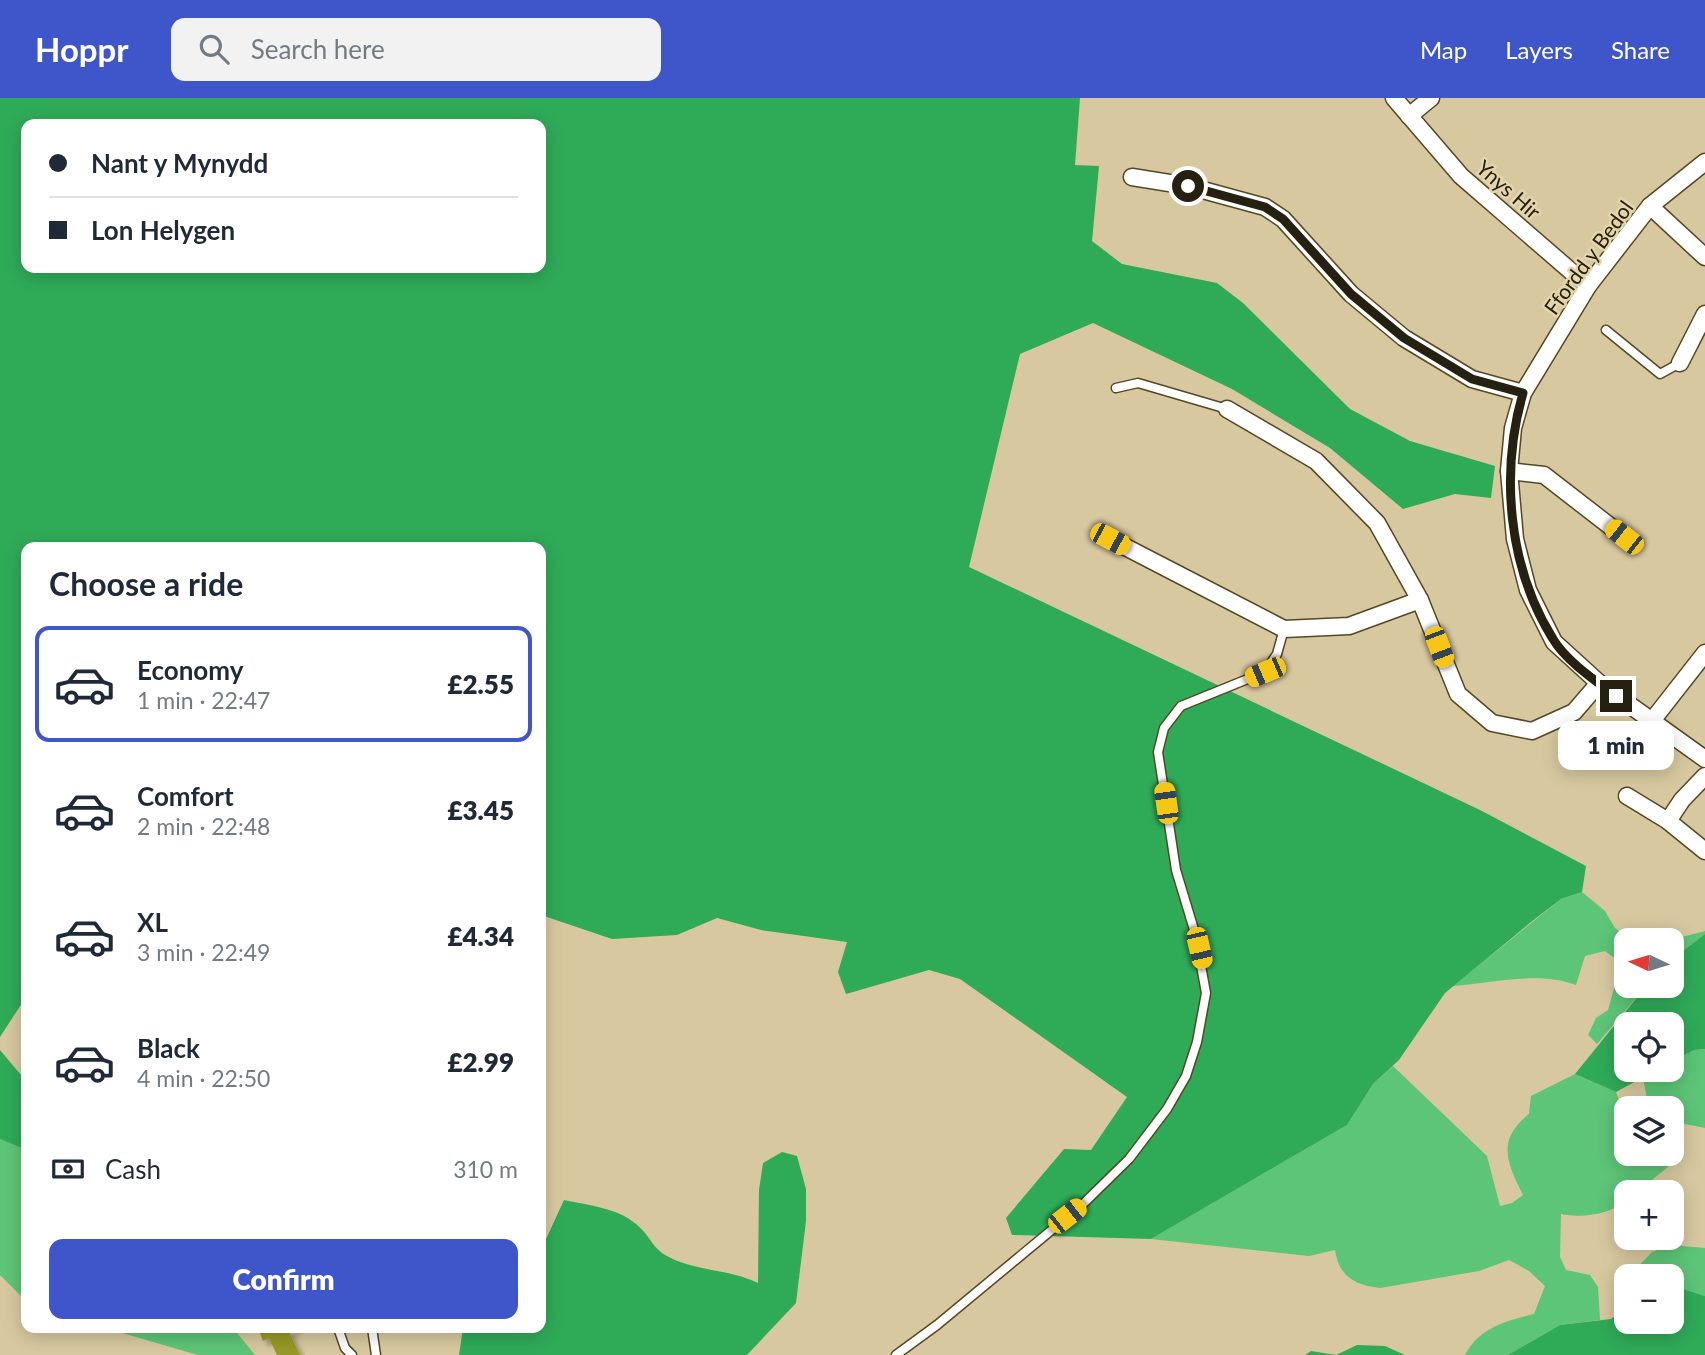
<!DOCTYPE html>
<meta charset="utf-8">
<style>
body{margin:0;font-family:Lato,sans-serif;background:#f2f2f3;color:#1f2937;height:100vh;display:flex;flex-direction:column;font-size:26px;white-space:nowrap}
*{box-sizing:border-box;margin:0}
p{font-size:23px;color:#747a83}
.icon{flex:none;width:38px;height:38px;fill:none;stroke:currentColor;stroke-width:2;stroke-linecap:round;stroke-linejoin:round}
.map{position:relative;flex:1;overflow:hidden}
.details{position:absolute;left:21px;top:444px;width:525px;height:791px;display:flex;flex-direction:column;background:#fff;border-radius:14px;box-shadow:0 4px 18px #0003}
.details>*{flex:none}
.top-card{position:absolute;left:21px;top:21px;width:525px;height:154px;border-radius:14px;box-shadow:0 4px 18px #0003;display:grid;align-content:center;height:154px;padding:0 28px;background:#fff}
.needle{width:46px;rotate:274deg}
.tools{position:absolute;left:1614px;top:830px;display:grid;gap:14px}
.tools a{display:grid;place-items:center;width:70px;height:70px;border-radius:14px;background:#fff;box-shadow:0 4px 18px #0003;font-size:35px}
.end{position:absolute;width:32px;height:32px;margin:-16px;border:9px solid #262010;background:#fff;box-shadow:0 0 0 4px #fff}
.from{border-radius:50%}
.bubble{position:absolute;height:49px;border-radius:14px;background:#fff;box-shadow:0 4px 18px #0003;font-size:23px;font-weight:800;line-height:49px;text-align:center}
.car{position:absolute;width:21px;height:42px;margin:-21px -10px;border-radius:9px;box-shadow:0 0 5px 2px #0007;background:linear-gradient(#f5c518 24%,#345 0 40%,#f5c518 0 76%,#345 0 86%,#f5c518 0)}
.top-card b{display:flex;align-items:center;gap:24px;height:66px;font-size:26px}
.top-card b+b{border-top:2px solid #e0e1e3}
.top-card i{width:18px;height:18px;background:#1f2937}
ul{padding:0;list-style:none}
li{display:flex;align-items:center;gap:21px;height:116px;margin:0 14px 10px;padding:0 14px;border:4px solid transparent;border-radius:14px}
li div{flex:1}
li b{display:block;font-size:26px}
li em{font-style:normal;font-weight:800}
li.selected{border-color:#3e56c9}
li>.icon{width:63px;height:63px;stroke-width:1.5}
h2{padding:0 28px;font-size:32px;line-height:84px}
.pay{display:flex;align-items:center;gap:18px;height:77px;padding:0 28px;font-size:26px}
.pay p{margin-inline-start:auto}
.button{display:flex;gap:14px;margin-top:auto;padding:14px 28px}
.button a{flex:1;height:80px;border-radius:14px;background:#3e56c9;color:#fff;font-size:28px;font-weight:800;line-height:80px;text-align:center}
header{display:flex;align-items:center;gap:42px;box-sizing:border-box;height:98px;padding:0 35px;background:#3e56c9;color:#fff}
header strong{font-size:33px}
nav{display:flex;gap:38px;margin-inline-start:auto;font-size:24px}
.search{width:490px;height:63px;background:#f2f2f3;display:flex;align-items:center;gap:18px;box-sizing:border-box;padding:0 24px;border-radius:14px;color:#747a83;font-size:26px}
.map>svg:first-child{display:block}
.green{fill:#5dc577}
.forest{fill:#2fab58;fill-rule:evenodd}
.building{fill:#979828;filter:url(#shadow)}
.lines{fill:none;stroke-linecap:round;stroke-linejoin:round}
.service-casing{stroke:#544722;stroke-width:11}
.minor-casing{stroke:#544722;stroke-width:19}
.service{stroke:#fff;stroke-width:8}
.minor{stroke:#fff;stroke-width:16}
.route{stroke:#262010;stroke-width:9}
.labels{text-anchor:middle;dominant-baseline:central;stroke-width:5;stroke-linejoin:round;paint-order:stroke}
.street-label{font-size:21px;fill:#262010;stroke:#e4d5ac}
</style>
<header>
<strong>Hoppr</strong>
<div class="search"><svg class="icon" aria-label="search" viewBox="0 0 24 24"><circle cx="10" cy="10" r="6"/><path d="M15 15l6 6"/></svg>Search here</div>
<nav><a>Map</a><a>Layers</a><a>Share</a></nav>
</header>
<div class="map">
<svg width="1705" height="1257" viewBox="0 0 1705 1257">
<defs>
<filter id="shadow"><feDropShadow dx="5.5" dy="5.5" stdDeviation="2" flood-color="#0004"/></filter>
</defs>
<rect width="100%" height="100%" fill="#d7c89f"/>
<g class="green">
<path d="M1582,794l23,19 10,17 15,12h-4v45h21l-50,59 -9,-9 8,-17 12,-8 13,-47 -16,-12 -20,5 -9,29c-39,-14 -83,-2 -123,1l108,-87z"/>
<polygon points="1705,833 1705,836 1671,862 1670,842"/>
<polygon points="1705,951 1705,1030 1671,1023 1671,1010 1649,1010 1643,980 1658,971 1671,971 1671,964 1694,952"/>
<path d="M1393,968l94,90 13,50 12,-3 11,-8c-16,-32 -27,-55 6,-81l2,-18 44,-22 41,18 10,28v33h43l-1,14 -31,25h-11v9c-18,14 -44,17 -65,13l-1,43 6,13 24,5 8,12 2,33 -40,5 -52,30h-43c15,-28 41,-34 69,-41l11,-28 -16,-15 -20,-11 -30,11 -99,17c-26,-3 -41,-12 -45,-38l-26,6 -158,-17 196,-114 26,-41z"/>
<polygon points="0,1041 26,1052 26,1203 0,1177"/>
<polygon points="1671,1147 1705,1150 1705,1198 1671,1187 1671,1178 1629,1178 1652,1154"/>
<polygon points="105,1230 233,1230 255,1257 198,1257"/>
</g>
<g class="forest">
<path d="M0,0h1080l-5,67 24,1 -7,75 30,23 95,19 26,20 107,106 60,32 85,25 -4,32 -36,-4 -52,15 -73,-61 -98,-59 -139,-66 -73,31 -51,213 511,243 106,56 -4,26 -21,7 -30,23 -86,71 -46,67 -26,24 -26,41 -196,114 -139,-4 -6,-17 58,-69 27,1 36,-53 -167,-118 -31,-9 -83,24 -8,-22 9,-30 -86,-12 -44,-12 -40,17 -65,4 -71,-24v-367h-515v449l-26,40zM26,26h515v144h-515z"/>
<polygon points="1705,836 1705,951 1694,952 1671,964 1671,926 1626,926 1626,971 1658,971 1616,994 1575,976 1647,887 1671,887 1671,862"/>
<polygon points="0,952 26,983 26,1052 0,1041"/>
<path d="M782,1054l15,4 9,33v32l-10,82 -49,52h-288l4,-27h78v-78l23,-50c23,5 54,8 72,24 20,17 13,26 44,38 26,9 53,9 78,21l1,-93 4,-27z"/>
<polygon points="1671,1187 1705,1198 1705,1257 1508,1257 1560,1227 1611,1221 1626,1209 1626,1223 1671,1223"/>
<polygon points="1357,1247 1385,1248 1405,1257 1305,1257 1311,1253 1336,1257"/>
</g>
<polygon class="building" points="258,1230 298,1230 289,1234 300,1257 277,1257 269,1240 263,1243"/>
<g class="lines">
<defs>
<g id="service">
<polyline points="1606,232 1660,276 1680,265"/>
<polyline points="1116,290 1138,285 1227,311"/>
<polyline points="338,1230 345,1250 352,1257"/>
<polyline points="372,1230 376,1257"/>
<polyline points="896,1257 937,1227 1083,1106 1129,1061 1167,1011 1186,978 1197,944 1206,895 1195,835 1176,772 1158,654 1164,630 1181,608 1265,574 1277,556 1284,531"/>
</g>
<g id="minor">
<polyline points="1394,0 1461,78 1588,188"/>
<polyline points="1409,18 1431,0"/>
<polyline points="1705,64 1650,108 1588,188 1523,295 1513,330 1509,373 1515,441 1528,492 1554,544 1599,585 1705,661"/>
<polyline points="1132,79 1188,88 1265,109 1283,121 1351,196 1404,240 1472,281 1523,295"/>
<polyline points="1650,108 1705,159"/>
<polyline points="1680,265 1705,216"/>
<polyline points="1227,311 1316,363 1377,425 1420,502 1458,596 1492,625 1532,633 1574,614 1599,585"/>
<polyline points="1509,373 1544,377 1624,439"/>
<polyline points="1110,441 1284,531 1349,528 1420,502"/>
<polyline points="1651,624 1705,555"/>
<polyline points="1705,678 1682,702 1668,723 1705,753"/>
<polyline points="1627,698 1668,723"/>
</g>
</defs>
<use href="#service" class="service-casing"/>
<use href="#minor" class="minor-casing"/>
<use href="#service" class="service"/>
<use href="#minor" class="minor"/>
</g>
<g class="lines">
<path class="route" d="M1188,88l77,21 18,12 68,75 53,44 68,41 51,14c-23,80 -15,174 30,246 13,22 43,42 63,57"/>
</g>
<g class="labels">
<g class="street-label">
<text transform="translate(1509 91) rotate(41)">Ynys Hir</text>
<text transform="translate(1588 159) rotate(-54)">Ffordd y Bedol</text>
</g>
</g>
</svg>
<div class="tools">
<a><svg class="needle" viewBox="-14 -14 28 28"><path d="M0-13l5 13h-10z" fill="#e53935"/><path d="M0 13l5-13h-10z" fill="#747a83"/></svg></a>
<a><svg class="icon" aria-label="locate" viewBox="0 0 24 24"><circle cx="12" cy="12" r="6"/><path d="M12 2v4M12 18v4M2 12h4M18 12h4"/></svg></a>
<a><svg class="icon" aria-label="layers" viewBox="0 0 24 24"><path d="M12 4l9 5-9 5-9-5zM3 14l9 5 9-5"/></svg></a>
<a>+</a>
<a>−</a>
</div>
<i class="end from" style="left:1188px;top:88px"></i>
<i class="end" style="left:1616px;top:598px"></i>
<div class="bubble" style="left:1558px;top:623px;width:116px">1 min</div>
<i class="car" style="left:1624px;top:439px;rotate:308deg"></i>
<i class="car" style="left:1110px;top:441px;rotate:118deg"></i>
<i class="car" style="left:1439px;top:549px;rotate:159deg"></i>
<i class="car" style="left:1265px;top:574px;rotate:247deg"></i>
<i class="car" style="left:1166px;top:705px;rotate:352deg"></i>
<i class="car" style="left:1199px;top:850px;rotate:167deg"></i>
<i class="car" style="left:1067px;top:1118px;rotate:52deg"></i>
<div class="top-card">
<b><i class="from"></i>Nant y Mynydd</b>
<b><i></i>Lon Helygen</b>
</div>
<section class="details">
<h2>Choose a ride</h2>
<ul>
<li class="selected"><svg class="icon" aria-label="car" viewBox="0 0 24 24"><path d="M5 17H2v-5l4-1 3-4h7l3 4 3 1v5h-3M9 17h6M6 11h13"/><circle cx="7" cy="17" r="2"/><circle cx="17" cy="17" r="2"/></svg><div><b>Economy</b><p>1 min · 22:47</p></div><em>£2.55</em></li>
<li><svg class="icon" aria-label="car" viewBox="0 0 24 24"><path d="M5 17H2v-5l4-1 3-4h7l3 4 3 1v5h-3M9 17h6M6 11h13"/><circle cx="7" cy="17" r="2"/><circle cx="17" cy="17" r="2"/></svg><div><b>Comfort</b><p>2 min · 22:48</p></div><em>£3.45</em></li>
<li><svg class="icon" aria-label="car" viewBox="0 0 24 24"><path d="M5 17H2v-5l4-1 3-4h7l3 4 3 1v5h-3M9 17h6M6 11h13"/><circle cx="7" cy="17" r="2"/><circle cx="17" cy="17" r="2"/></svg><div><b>XL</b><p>3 min · 22:49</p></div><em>£4.34</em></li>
<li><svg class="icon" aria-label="car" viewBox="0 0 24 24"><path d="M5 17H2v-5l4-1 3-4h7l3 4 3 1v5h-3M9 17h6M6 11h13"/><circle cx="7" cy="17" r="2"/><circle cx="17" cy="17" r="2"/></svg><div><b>Black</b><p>4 min · 22:50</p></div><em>£2.99</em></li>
</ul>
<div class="pay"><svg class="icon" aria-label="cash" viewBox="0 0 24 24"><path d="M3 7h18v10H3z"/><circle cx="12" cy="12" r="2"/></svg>Cash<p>310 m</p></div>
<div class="button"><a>Confirm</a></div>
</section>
</div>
